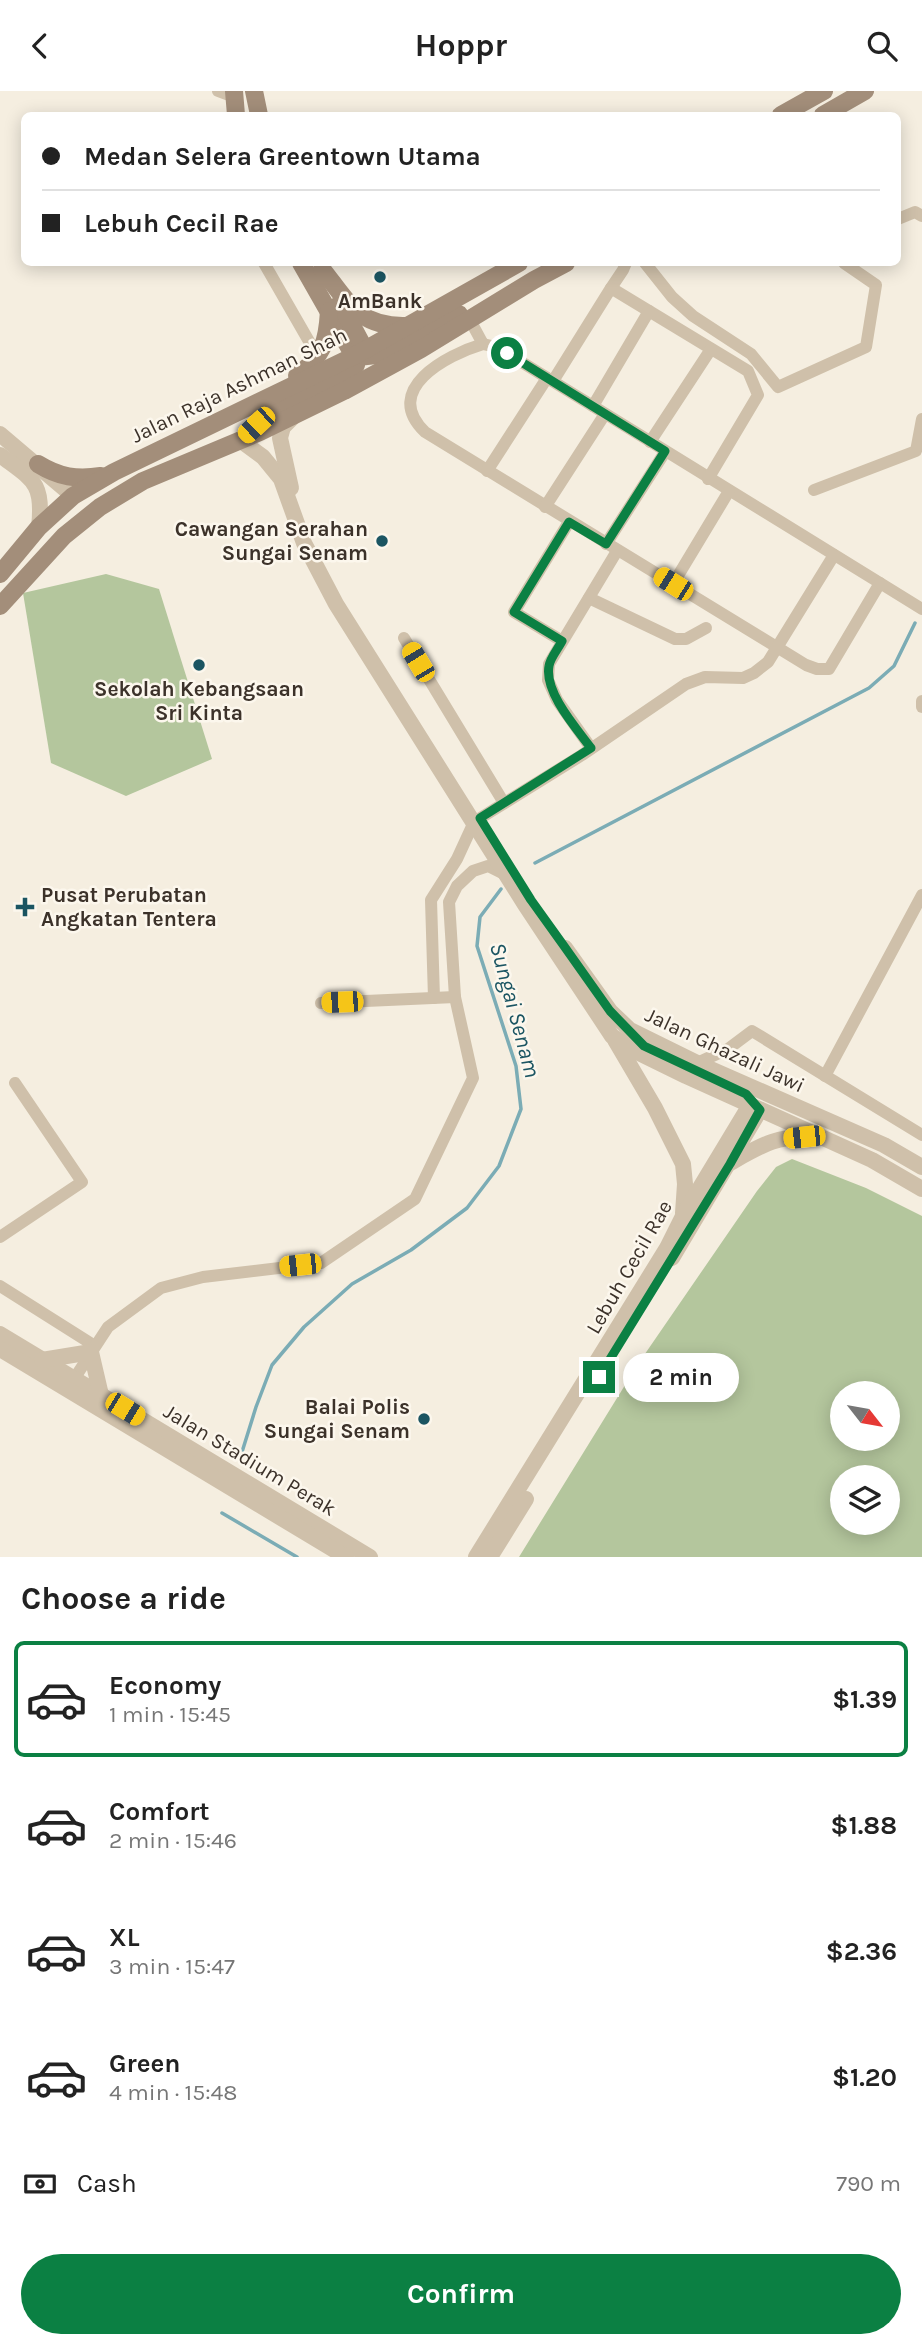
<!DOCTYPE html>
<meta charset="utf-8">
<style>
body{margin:0;font-family:Karla,sans-serif;background:#f6f6f6;color:#222;height:100vh;display:flex;flex-direction:column;font-size:26px;white-space:nowrap}
*{box-sizing:border-box;margin:0}
p{font-size:23px;color:#767676}
.icon{flex:none;width:38px;height:38px;fill:none;stroke:currentColor;stroke-width:2;stroke-linecap:round;stroke-linejoin:round}
.map{position:relative;height:1466px;overflow:hidden}
.panel{display:flex;flex-direction:column;background:#fff;flex:1}
.panel>*{flex:none}
.banner{position:absolute;left:21px;top:21px;width:880px;height:154px;border-radius:10px;box-shadow:0 4px 18px #0003;display:grid;align-content:center;height:154px;padding:0 21px;background:#fff}
.needle{width:46px;rotate:121deg}
.controls{position:absolute;left:830px;top:1290px;display:grid;gap:14px}
.controls a{display:grid;place-items:center;width:70px;height:70px;border-radius:50%;background:#fff;box-shadow:0 4px 18px #0003;font-size:35px}
.end{position:absolute;width:32px;height:32px;margin:-16px;border:9px solid #0b8043;background:#fff;box-shadow:0 0 0 4px #fff}
.from{border-radius:50%}
.bubble{position:absolute;height:49px;border-radius:24px;background:#fff;box-shadow:0 4px 18px #0003;font-size:23px;font-weight:700;line-height:49px;text-align:center}
.car{position:absolute;width:21px;height:42px;margin:-21px -10px;border-radius:9px;box-shadow:0 0 5px 2px #0007;background:linear-gradient(#f5c518 24%,#345 0 40%,#f5c518 0 76%,#345 0 86%,#f5c518 0)}
.banner b{display:flex;align-items:center;gap:24px;height:66px;font-size:26px}
.banner b+b{border-top:2px solid #e0e0e0}
.banner i{width:18px;height:18px;background:#222}
ul{padding:0;list-style:none}
li{display:flex;align-items:center;gap:21px;height:116px;margin:0 14px 10px;padding:0 7px;border:4px solid transparent;border-radius:10px}
li div{flex:1}
li b{display:block;font-size:26px}
li em{font-style:normal;font-weight:700}
li.selected{border-color:#0b8043}
li>.icon{width:63px;height:63px;stroke-width:1.5}
h2{padding:0 21px;font-size:32px;line-height:84px}
.pay{display:flex;align-items:center;gap:18px;height:77px;padding:0 21px;font-size:26px}
.pay p{margin-inline-start:auto}
.cta{display:flex;gap:14px;margin-top:auto;padding:14px 21px}
.cta a{flex:1;height:80px;border-radius:42px;background:#0b8043;color:#fff;font-size:28px;font-weight:700;line-height:80px;text-align:center}
header{display:flex;justify-content:space-between;align-items:center;height:91px;padding:0 21px;background:#fff;font-size:32px;font-weight:700}
.map>svg:first-child{display:block}
.garden{fill:#b4c69d;fill-rule:evenodd}
.lines{fill:none;stroke-linecap:round;stroke-linejoin:round}
.stream{stroke:#7bacb5;stroke-width:3.5}
.minor{stroke:#cfc0aa;stroke-width:12}
.tertiary{stroke:#cfc0aa;stroke-width:16}
.secondary{stroke:#a38e7a;stroke-width:18}
.route{stroke:#0b8043;stroke-width:9}
.poi-dot{fill:#1b5562;stroke:#fcf7ed;stroke-width:2.5}
.labels{text-anchor:middle;dominant-baseline:central;stroke-width:5;stroke-linejoin:round;paint-order:stroke}
.poi-label{font-size:21px;font-weight:bold;fill:#3c322a;stroke:#fcf7ed}
.street-label{font-size:21px;fill:#3c322a;stroke:#fcf7ed}
.water-label{font-size:23px;font-style:italic;fill:#1b5562;stroke:#fcf7ed}
</style>
<header><svg class="icon" aria-label="back" viewBox="0 0 24 24"><path d="M15 5l-7 7 7 7"/></svg>Hoppr<svg class="icon" aria-label="search" viewBox="0 0 24 24"><circle cx="10" cy="10" r="6"/><path d="M15 15l6 6"/></svg></header>
<div class="map">
<svg width="922" height="1466" viewBox="0 0 922 1466">
<rect width="100%" height="100%" fill="#f5eee0"/>
<g class="garden">
<polygon points="106,483 159,498 212,668 126,705 51,672 23,502"/>
<path d="M792,1068l74,29 56,28v341h-403l119,-193 119,-173 19,-24zM842,1302h45v46h-45zM842,1386h45v46h-45z"/>
</g>
<g class="lines">
<g class="stream">
<polyline points="535,772 869,597 894,575 915,532"/>
<polyline points="242,1361 256,1316 272,1274 304,1236 352,1193 411,1159 467,1117 499,1075 521,1018 516,975 477,855 480,826 501,798"/>
<polyline points="222,1422 297,1466"/>
</g>
<g class="minor">
<polyline points="218,0 234,6"/>
<polyline points="898,128 915,121 922,125"/>
<polyline points="264,172 318,266"/>
<polyline points="645,172 672,206 693,225 751,263 778,296 866,256 876,194 844,172"/>
<polyline points="611,197 623,179 626,172"/>
<polyline points="470,229 483,253"/>
<path d="M483,253l13,3 11,6 373,230 -51,86h-12l-11,-4 -381,-233c-44,-42 21,-77 58,-88z"/>
<polyline points="553,290 611,197 748,280 758,304 708,388"/>
<polyline points="593,315 649,220"/>
<polyline points="650,351 711,258"/>
<polyline points="487,380 547,287"/>
<polyline points="814,399 916,360 922,328"/>
<polyline points="545,416 605,323"/>
<polyline points="606,453 665,361"/>
<polyline points="880,492 922,518"/>
<polyline points="673,493 729,400"/>
<polyline points="589,507 675,548 686,548 706,537"/>
<polyline points="404,547 504,712"/>
<polyline points="562,550 514,521 569,431"/>
<polyline points="922,610 922,616"/>
<polyline points="591,657 557,609 548,589 549,573 617,460"/>
<polyline points="434,907 431,809 457,768 474,731 582,664 686,593 705,586 743,587 754,582 768,571 834,464"/>
<polyline points="321,912 455,906"/>
<polyline points="697,972 728,958 752,940 922,1044"/>
<polyline points="825,985 922,804"/>
<polyline points="0,1146 82,1091 15,992"/>
<polyline points="0,1195 95,1255"/>
<polyline points="74,1288 108,1236 161,1197 203,1186 321,1172 415,1108 473,987 455,906 449,811 457,795 473,780 488,775 506,784"/>
</g>
<g class="tertiary">
<polyline points="0,343 73,405"/>
<polyline points="240,349 263,366 281,388 304,452 336,513 524,812 612,945 635,960 686,985 872,1069 922,1098"/>
<path d="M0,364c33,25 44,27 39,72"/>
<polyline points="291,397 280,347 283,336 294,325"/>
<polyline points="565,857 610,920 630,939 697,972 884,1054 922,1076"/>
<polyline points="615,949 655,1017 683,1073 685,1093 683,1122"/>
<path d="M730,1072c30,-17 48,-29 84,-25"/>
<polyline points="672,1167 760,1019"/>
<polyline points="0,1243 370,1466"/>
<polyline points="0,1258 346,1466"/>
<polyline points="42,1269 91,1261 101,1304"/>
<polyline points="476,1466 667,1157 683,1125 750,1014"/>
<polyline points="490,1466 526,1408"/>
</g>
<g class="secondary">
<polyline points="234,0 236,24"/>
<polyline points="254,0 259,24"/>
<polyline points="781,24 824,0"/>
<polyline points="823,24 865,0"/>
<polyline points="301,172 354,265"/>
<path d="M322,178c26,33 37,58 83,57"/>
<polyline points="340,212 365,259"/>
<polyline points="358,266 385,263 459,223"/>
<path d="M297,285c26,-21 30,-32 32,-65"/>
<polyline points="250,340 271,320 337,287 356,274"/>
<path d="M38,373c21,13 39,16 63,12"/>
<polyline points="0,483 39,436 73,405 114,381 354,265 519,172"/>
<polyline points="0,515 64,445 100,416 143,390 260,341 344,300 421,258 534,189 566,172"/>
</g>
</g>
<g class="lines">
<path class="route" d="M507,262l158,98 -59,93 -37,-22 -55,90 48,29c-4,8 -12,17 -13,25 -5,26 27,62 42,82l-111,70 51,82 33,46 46,65 34,35 102,48 14,16 -30,54 -131,213"/>
</g>
<g class="poi-dot">
<circle cx="380" cy="186" r="7"/>
<circle cx="382" cy="450" r="7"/>
<circle cx="199" cy="574" r="7"/>
<path d="M21.5 805.5h7v7h7v7h-7v7h-7v-7h-7v-7h7z"/>
<circle cx="424" cy="1328" r="7"/>
</g>
<g class="labels">
<g class="poi-label">
<text x="380" y="210">AmBank</text>
<text x="368" y="438" text-anchor="end">Cawangan Serahan<tspan x="368" dy="24">Sungai Senam</tspan></text>
<text x="199" y="598">Sekolah Kebangsaan<tspan x="199" dy="24">Sri Kinta</tspan></text>
<text x="41" y="804" text-anchor="start">Pusat Perubatan<tspan x="41" dy="24">Angkatan Tentera</tspan></text>
<text x="410" y="1316" text-anchor="end">Balai Polis<tspan x="410" dy="24">Sungai Senam</tspan></text>
</g>
<g class="street-label">
<text transform="translate(239 294) rotate(-26)">Jalan Raja Ashman Shah</text>
<text transform="translate(725 959) rotate(25)">Jalan Ghazali Jawi</text>
<text transform="translate(629 1176) rotate(-60)">Lebuh Cecil Rae</text>
<text transform="translate(250 1369) rotate(31)">Jalan Stadium Perak</text>
</g>
<g class="water-label">
<text transform="translate(515 919) rotate(75)">Sungai Senam</text>
</g>
</g>
</svg>
<div class="controls">
<a><svg class="needle" viewBox="-14 -14 28 28"><path d="M0-13l5 13h-10z" fill="#e53935"/><path d="M0 13l5-13h-10z" fill="#767676"/></svg></a>
<a><svg class="icon" aria-label="layers" viewBox="0 0 24 24"><path d="M12 4l9 5-9 5-9-5zM3 14l9 5 9-5"/></svg></a>
</div>
<i class="end from" style="left:507px;top:262px"></i>
<i class="end" style="left:599px;top:1286px"></i>
<div class="bubble" style="left:623px;top:1262px;width:116px">2 min</div>
<i class="car" style="left:256px;top:334px;rotate:227deg"></i>
<i class="car" style="left:673px;top:493px;rotate:302deg"></i>
<i class="car" style="left:418px;top:571px;rotate:329deg"></i>
<i class="car" style="left:342px;top:911px;rotate:268deg"></i>
<i class="car" style="left:804px;top:1046px;rotate:264deg"></i>
<i class="car" style="left:300px;top:1174px;rotate:264deg"></i>
<i class="car" style="left:125px;top:1318px;rotate:121deg"></i>
<div class="banner">
<b><i class="from"></i>Medan Selera Greentown Utama</b>
<b><i></i>Lebuh Cecil Rae</b>
</div>
</div>
<section class="panel">
<h2>Choose a ride</h2>
<ul>
<li class="selected"><svg class="icon" aria-label="car" viewBox="0 0 24 24"><path d="M5 17H2v-5l4-1 3-4h7l3 4 3 1v5h-3M9 17h6M6 11h13"/><circle cx="7" cy="17" r="2"/><circle cx="17" cy="17" r="2"/></svg><div><b>Economy</b><p>1 min · 15:45</p></div><em>$1.39</em></li>
<li><svg class="icon" aria-label="car" viewBox="0 0 24 24"><path d="M5 17H2v-5l4-1 3-4h7l3 4 3 1v5h-3M9 17h6M6 11h13"/><circle cx="7" cy="17" r="2"/><circle cx="17" cy="17" r="2"/></svg><div><b>Comfort</b><p>2 min · 15:46</p></div><em>$1.88</em></li>
<li><svg class="icon" aria-label="car" viewBox="0 0 24 24"><path d="M5 17H2v-5l4-1 3-4h7l3 4 3 1v5h-3M9 17h6M6 11h13"/><circle cx="7" cy="17" r="2"/><circle cx="17" cy="17" r="2"/></svg><div><b>XL</b><p>3 min · 15:47</p></div><em>$2.36</em></li>
<li><svg class="icon" aria-label="car" viewBox="0 0 24 24"><path d="M5 17H2v-5l4-1 3-4h7l3 4 3 1v5h-3M9 17h6M6 11h13"/><circle cx="7" cy="17" r="2"/><circle cx="17" cy="17" r="2"/></svg><div><b>Green</b><p>4 min · 15:48</p></div><em>$1.20</em></li>
</ul>
<div class="pay"><svg class="icon" aria-label="cash" viewBox="0 0 24 24"><path d="M3 7h18v10H3z"/><circle cx="12" cy="12" r="2"/></svg>Cash<p>790 m</p></div>
<div class="cta"><a>Confirm</a></div>
</section>
